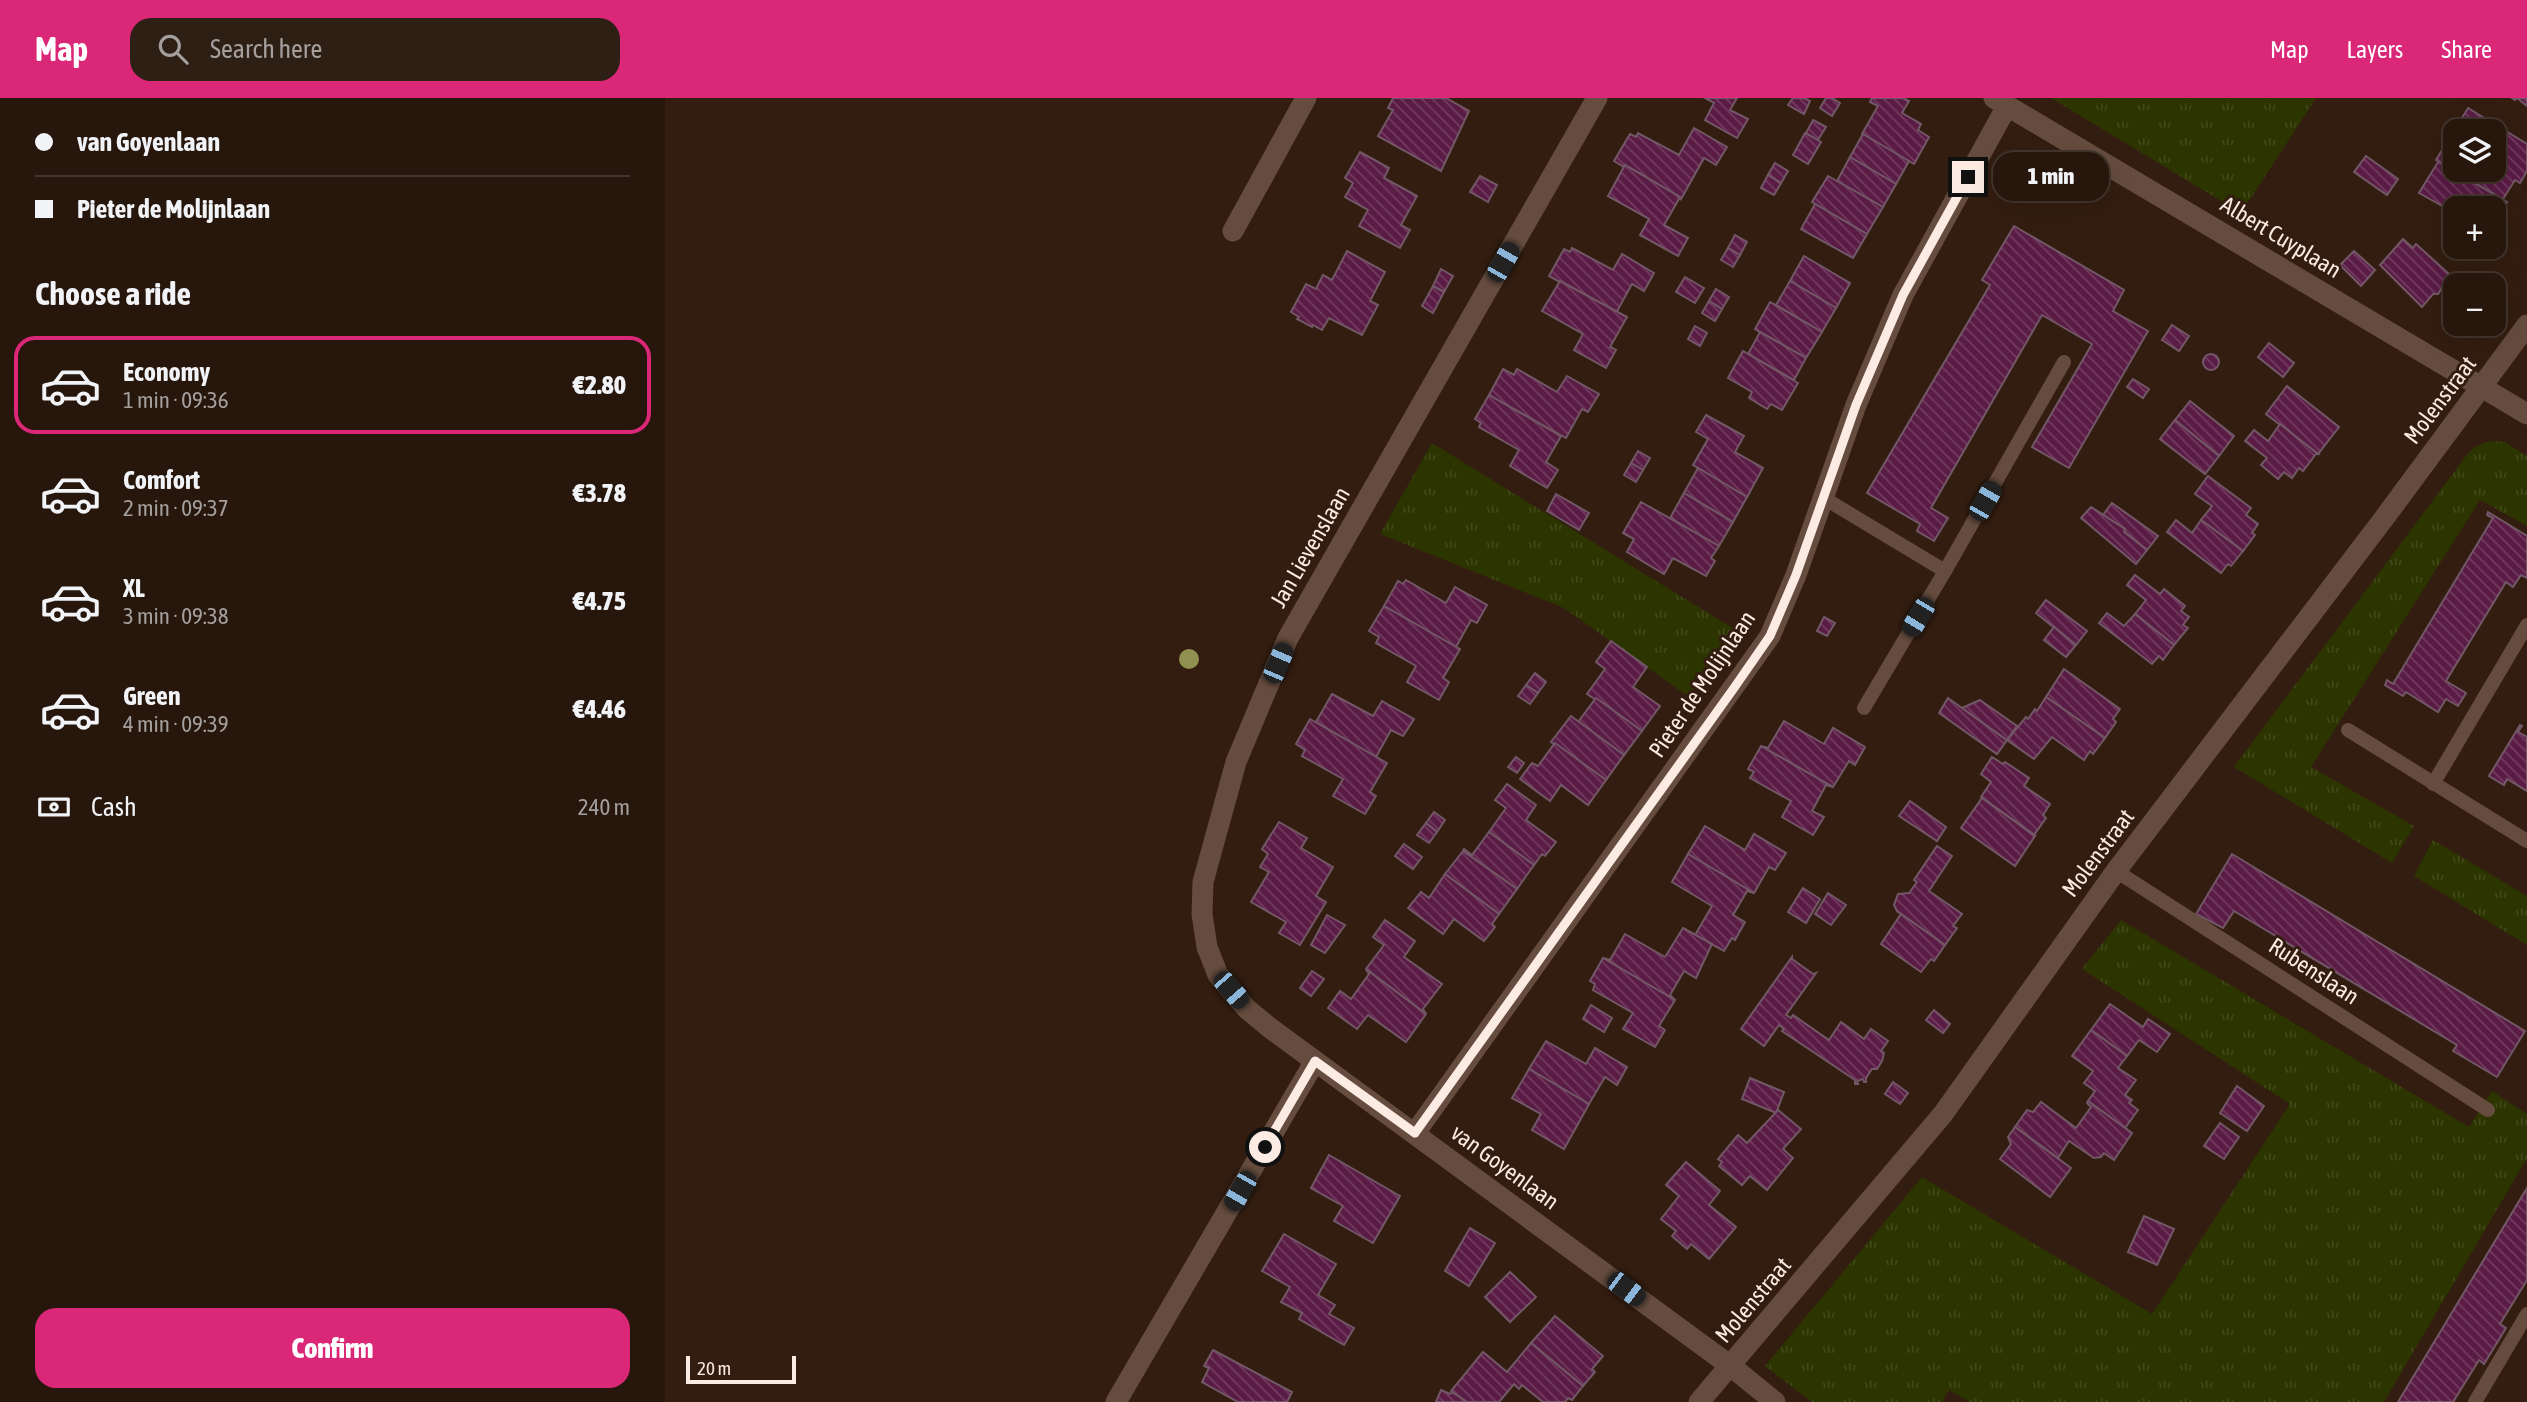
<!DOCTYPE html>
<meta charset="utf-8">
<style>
body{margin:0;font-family:"Asap Condensed",sans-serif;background:#2e1f15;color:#f1f3f6;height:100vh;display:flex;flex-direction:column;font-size:26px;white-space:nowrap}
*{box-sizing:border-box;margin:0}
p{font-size:23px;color:#a49f9d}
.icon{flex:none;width:38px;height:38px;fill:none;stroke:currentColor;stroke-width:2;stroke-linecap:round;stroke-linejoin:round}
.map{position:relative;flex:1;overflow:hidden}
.side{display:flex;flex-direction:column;background:#26160c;width:665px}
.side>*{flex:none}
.top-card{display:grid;align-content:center;height:154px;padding:0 35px;background:#26160c}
.buttons{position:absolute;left:1778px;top:21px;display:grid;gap:14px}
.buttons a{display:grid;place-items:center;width:63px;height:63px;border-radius:14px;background:#26160c;box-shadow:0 7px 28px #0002,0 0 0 2px #42352d;font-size:35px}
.scale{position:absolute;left:21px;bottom:18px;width:110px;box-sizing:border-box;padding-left:7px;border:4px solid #fbebe3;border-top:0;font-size:19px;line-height:24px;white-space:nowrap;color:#fbebe3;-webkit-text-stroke:5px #331d10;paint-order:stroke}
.end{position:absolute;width:32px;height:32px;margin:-16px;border:9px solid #fbebe3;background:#111;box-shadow:0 0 0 4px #111}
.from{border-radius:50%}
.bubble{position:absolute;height:49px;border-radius:21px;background:#26160c;box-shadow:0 7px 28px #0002,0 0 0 2px #42352d;font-size:23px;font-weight:800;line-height:49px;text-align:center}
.car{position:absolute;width:21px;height:42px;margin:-21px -10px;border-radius:9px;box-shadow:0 0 5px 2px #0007;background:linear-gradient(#222 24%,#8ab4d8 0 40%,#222 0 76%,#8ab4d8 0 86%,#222 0)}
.top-card b{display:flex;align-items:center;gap:24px;height:66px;font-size:26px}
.top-card b+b{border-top:2px solid #42352d}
.top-card i{width:18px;height:18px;background:#f1f3f6}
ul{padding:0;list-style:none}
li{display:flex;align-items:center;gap:21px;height:98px;margin:0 14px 10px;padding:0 21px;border:4px solid transparent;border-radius:21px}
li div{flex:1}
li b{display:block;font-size:26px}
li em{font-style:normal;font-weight:800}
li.on{border-color:#db2777}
li>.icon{width:63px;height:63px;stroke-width:1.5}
h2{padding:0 35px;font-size:32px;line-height:84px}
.pay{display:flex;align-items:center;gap:18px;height:77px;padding:0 35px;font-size:26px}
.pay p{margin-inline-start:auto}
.button{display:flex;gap:14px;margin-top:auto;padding:14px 35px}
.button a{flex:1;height:80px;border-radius:21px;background:#db2777;color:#fff;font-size:28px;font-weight:800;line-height:80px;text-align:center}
header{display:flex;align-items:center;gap:42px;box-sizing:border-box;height:98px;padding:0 35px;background:#db2777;color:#fff}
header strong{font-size:33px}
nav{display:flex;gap:38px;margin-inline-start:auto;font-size:24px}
.search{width:490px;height:63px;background:#2e1f15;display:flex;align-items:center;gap:18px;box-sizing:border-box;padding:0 24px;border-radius:21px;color:#a49f9d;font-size:26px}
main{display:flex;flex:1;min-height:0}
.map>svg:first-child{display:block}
.grass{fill:url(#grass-tufts)}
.building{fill:url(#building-back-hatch);stroke:#725766;stroke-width:2;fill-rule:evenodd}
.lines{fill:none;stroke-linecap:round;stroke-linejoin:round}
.service{stroke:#654c3e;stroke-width:14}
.minor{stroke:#654c3e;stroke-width:21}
.tree{fill:#909150}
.route{stroke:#fbebe3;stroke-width:9}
.labels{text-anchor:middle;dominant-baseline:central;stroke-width:6;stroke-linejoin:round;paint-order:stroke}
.street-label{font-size:23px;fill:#fbebe3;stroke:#331d10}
</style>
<header>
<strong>Map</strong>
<div class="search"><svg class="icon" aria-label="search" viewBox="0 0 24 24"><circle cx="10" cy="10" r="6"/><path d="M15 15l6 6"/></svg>Search here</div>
<nav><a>Map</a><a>Layers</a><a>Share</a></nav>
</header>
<main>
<section class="side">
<div class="top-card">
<b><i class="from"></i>van Goyenlaan</b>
<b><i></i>Pieter de Molijnlaan</b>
</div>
<h2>Choose a ride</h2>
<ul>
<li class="on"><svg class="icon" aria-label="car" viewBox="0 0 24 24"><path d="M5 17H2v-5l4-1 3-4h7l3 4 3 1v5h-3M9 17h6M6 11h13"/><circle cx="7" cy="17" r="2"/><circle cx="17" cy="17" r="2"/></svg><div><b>Economy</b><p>1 min · 09:36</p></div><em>€2.80</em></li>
<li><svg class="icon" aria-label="car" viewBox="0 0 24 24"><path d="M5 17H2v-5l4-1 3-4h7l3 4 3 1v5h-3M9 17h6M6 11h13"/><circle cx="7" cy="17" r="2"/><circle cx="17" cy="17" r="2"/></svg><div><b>Comfort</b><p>2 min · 09:37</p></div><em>€3.78</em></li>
<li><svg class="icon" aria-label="car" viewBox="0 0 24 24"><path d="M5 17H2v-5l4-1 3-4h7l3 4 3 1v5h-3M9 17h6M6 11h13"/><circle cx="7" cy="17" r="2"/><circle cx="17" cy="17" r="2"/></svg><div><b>XL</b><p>3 min · 09:38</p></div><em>€4.75</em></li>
<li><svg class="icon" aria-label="car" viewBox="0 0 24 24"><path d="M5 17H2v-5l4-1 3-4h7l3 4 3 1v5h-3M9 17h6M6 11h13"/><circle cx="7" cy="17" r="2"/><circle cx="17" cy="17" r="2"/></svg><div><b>Green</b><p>4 min · 09:39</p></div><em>€4.46</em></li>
</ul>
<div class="pay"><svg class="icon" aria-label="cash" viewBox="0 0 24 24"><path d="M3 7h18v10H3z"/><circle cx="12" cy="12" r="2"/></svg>Cash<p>240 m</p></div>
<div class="button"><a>Confirm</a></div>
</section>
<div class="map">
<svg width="1862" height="1304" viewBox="0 0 1862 1304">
<defs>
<pattern id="grass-tufts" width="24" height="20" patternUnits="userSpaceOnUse" patternTransform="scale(1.75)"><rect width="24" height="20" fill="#2c3400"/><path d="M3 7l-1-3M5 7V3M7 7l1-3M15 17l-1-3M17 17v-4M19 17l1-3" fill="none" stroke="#414819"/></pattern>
<pattern id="building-back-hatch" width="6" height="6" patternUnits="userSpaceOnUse" patternTransform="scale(1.75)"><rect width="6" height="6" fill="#5a1b45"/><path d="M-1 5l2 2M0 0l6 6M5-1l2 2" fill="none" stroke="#733c60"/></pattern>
</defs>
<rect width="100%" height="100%" fill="#331d10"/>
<g class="grass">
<polygon points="1386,0 1651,0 1576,115"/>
<path d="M1830,343l10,1 22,14v70l-47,-26 -169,267 103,59 -22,37 -158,-96 232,-311c8,-10 16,-14 29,-15z"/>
<polygon points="767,345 1069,531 1024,599 899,510 715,436"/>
<polygon points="1768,742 1862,798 1862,847 1749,778"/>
<polygon points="1456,822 1804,1029 1827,993 1862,1016 1862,1060 1719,1304 1305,1304 1284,1292 1277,1304 1147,1304 1100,1268 1257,1079 1487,1216 1625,1006 1417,871"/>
</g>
<g class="building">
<polygon points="728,0 781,0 804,13 776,73 713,38 728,12 723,10"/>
<polygon points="1040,0 1072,0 1065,12 1083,21 1072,40 1040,22 1049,5"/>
<polygon points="1128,0 1139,0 1145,3 1139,16 1123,7"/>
<polygon points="1161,0 1167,0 1175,5 1167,18 1155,10"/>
<polygon points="1207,0 1238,0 1244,3 1237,15 1256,26 1253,32 1264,39 1249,66 1197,36 1213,8 1205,4"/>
<polygon points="1847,0 1862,0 1862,8 1852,0 1850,2"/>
<path d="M1803,10l59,36v27l-7,12 -5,-3 -12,19 -67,-39zM1790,33h39v39h-39z"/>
<polygon points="1148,22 1161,29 1153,42 1141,35"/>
<polygon points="1029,30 1062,49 1051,67 1039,60 1016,101 1015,99 960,67 959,69 949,63 965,36 971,39 973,35 1014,57"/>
<polygon points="1140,35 1156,44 1143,66 1128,57"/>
<polygon points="1198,36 1244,63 1231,86 1185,59"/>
<polygon points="695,54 724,70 719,80 752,98 736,127 745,132 735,150 694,128 703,112 680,99 688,85 680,80"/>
<polygon points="1701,58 1733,81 1722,97 1689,74"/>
<polygon points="1185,59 1231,86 1218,109 1172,83"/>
<polygon points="1773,64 1842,104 1829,126 1829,110 1790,110 1790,115 1754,95"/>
<polygon points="1110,65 1123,73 1116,85 1103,77"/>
<polygon points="960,67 1015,99 999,127 1023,140 1013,158 975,137 984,121 943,98"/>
<polygon points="1103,77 1116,85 1109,97 1096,90"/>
<polygon points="815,78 832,87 823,104 805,94"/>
<polygon points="1163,78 1218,109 1202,136 1147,104"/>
<polygon points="1150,106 1202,136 1188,160 1136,131"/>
<polygon points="1349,128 1459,192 1448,213 1483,233 1404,370 1367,349 1427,246 1377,217 1266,410 1283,420 1269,443 1252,433 1255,426 1202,395 1325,187 1317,182"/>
<polygon points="1070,137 1082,144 1075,157 1063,150"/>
<polygon points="1738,141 1748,150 1751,146 1785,177 1773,196 1768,196 1757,209 1715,167"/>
<polygon points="907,150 948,172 957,156 989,175 979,193 967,186 951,215 884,178 899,151 905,154"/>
<polygon points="1063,150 1075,157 1068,169 1056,162"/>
<polygon points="682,153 720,174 705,203 713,207 697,237 664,220 657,232 648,227 647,229 632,221 634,219 626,214 641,186 651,191 658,177 667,182"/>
<polygon points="1689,153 1710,172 1696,188 1675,167"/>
<polygon points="1139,158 1185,185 1171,210 1125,183"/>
<polygon points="776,171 788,178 779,194 768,188"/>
<polygon points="1020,179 1039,190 1030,205 1011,194"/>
<polygon points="895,183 962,219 945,249 951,252 941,270 909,252 918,236 877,213"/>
<polygon points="1125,183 1171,210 1157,234 1111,207"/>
<polygon points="768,188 779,194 768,215 757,208"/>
<polygon points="1051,191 1064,199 1057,211 1044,203"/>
<polygon points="1044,203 1057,211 1050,223 1037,215"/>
<polygon points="1105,204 1157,234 1141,260 1090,231"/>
<polygon points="1507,227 1524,238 1514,253 1497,242"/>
<polygon points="1030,228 1042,235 1035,248 1023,241"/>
<polygon points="1095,234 1141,260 1129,282 1083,256"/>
<polygon points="1604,245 1629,265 1618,279 1593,259"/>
<polygon points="1078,253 1133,285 1117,312 1106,306 1102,311 1084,300 1087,294 1063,280"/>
<circle cx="1546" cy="264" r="8"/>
<polygon points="838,271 849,277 852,271 892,294 902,278 934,296 923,314 917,311 901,340 824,297"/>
<polygon points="1468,281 1484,291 1478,300 1462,289"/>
<polygon points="1622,288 1674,329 1653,356 1601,316"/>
<polygon points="824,297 896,338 881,364 893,372 882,390 845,368 854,352 814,329 816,325 810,321"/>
<polygon points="1525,303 1569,338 1554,358 1510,322"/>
<polygon points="1041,317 1079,338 1070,354 1098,370 1082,399 1028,367 1043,341 1031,334"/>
<polygon points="1510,322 1554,358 1540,376 1495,341"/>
<polygon points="1615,326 1653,356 1651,356 1638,373 1634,370 1627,380 1619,374 1613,381 1596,367 1602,360 1580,343 1589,332 1603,343"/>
<polygon points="973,353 985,360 978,372 966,365"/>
<polygon points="966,365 978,372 971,384 959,377"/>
<polygon points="1033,370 1082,399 1068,424 1019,395"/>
<polygon points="1543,378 1586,410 1581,417 1593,426 1587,435 1590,437 1578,453 1536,422 1547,408 1530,396"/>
<polygon points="1019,395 1068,424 1054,448 1005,420"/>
<polygon points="891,396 924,415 914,432 882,413"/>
<polygon points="976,404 1054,448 1046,460 1050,463 1041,478 1008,460 999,476 962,454 969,441 958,435"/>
<polygon points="1447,405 1493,438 1482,452 1459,434 1460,431 1438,417"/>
<polygon points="1426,409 1460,431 1459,434 1482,452 1471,466 1416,420"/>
<polygon points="1823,414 1862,438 1862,480 1856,477 1848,489 1841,484 1781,583 1801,595 1793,608 1781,601 1773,614 1741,594 1738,598 1720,587 1722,582 1728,586 1828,420 1822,417"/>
<polygon points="1511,422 1527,435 1536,422 1578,453 1566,468 1563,466 1556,475 1502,434"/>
<polygon points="1470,477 1495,496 1499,491 1520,508 1516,513 1524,519 1518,527 1523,530 1509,547 1470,516 1481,502 1462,487"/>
<polygon points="741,482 781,505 790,489 822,507 812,525 806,522 791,549 719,508 733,483 738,486"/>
<polygon points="1381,502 1422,533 1411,547 1371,515"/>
<polygon points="719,508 795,551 778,580 784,584 774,602 742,584 751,568 711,545 714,539 704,533"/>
<polygon points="1442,515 1459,528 1470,516 1509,547 1498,562 1494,558 1487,566 1434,525"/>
<polygon points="1159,519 1170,525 1162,538 1152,533"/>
<polygon points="1389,529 1411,547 1401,559 1379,542"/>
<polygon points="946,543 982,569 968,589 995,608 977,633 922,596 940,571 931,564"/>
<polygon points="1399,571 1455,611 1448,621 1451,624 1440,640 1381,599"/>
<polygon points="870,575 881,584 873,595 861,587"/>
<polygon points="861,587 873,595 865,606 853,598"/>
<polygon points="667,596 708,618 717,603 749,621 738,638 726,632 711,659 651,624"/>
<polygon points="1381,599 1440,640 1428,656 1425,653 1419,662 1387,639 1369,661 1342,642 1361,619 1363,621 1370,611 1372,613"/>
<polygon points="931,600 977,633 959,657 913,624"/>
<polygon points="1283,600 1342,642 1332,656 1274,615"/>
<polygon points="1315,602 1352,628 1342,642 1297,610"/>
<polygon points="906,618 959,657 941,682 886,644"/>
<polygon points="645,621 722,665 705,694 711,698 700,716 668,698 678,681 637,658 640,652 631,646"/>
<polygon points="1119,623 1159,646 1168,630 1200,649 1190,667 1184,663 1168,689 1096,648 1103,650"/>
<polygon points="1855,627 1857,628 1853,634 1862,639 1862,693 1842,681 1839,687 1824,678"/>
<polygon points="890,645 941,682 923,707 896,687 885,703 855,681 867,665 873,668"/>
<polygon points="1096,648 1168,689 1161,687 1147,713 1159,719 1148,737 1117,719 1126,703 1085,680 1089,674 1083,671"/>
<polygon points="851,659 859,665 852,675 843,669"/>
<polygon points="1327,659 1338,666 1340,664 1364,680 1359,688 1385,706 1378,717 1381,720 1369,737 1371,738 1316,699 1326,684 1316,676"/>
<polygon points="842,686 871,707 861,722 891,744 880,758 877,756 869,767 824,734 841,710 830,702"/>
<polygon points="1317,700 1370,738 1350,768 1296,730"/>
<polygon points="1245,703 1281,729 1272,743 1234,718"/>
<polygon points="769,714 780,722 772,734 761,725"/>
<polygon points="614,724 642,740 636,750 668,769 651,798 661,804 635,847 614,835 621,824 586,804 604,774 595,769 603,756 597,751"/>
<polygon points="761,725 772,734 764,745 752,737"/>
<polygon points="1040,728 1080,752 1089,736 1121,755 1110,772 1104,769 1089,795 1023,756"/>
<polygon points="824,734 869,767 852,791 798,753 799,751 807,757"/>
<polygon points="739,746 757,759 748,771 730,758"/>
<polygon points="1272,748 1287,758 1264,793 1297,816 1288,828 1292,830 1280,847 1232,813 1229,807 1233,796 1244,795 1252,784 1249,782"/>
<polygon points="798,753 852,791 834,816 780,776"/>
<polygon points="1023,756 1089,795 1082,793 1068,817 1080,824 1070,842 1067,840 1059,853 1030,837 1047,808 1007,784"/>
<polygon points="1567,756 1860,933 1832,979 1788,953 1792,947 1569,813 1558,830 1531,816"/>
<polygon points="780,776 834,816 827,826 830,829 819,843 789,821 778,836 743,810 756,794 764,800"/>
<polygon points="1138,790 1155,801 1141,825 1123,814"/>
<polygon points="1163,795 1181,807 1166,827 1150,816"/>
<polygon points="1236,816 1280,847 1269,863 1266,861 1256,874 1216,846"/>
<polygon points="662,817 680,827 660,855 646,847"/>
<polygon points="720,822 750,843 739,859 777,886 758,911 761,916 701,871 719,847 708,839"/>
<polygon points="1018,830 1047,846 1031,880 1019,873 1005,897 1010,902 938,860 945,862 960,836 1000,859"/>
<polygon points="1127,859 1127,861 1148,876 1151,875 1121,917 1126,920 1128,917 1164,942 1176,924 1199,941 1206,931 1223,943 1216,953 1219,955 1217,963 1212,971 1207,971 1201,980 1201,984 1199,984 1198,981 1192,983 1193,986 1190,986 1190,982 1117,933 1119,931 1114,927 1099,948 1076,931"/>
<polygon points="938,860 1010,902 994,928 1000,932 990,949 958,931 968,915 928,892 930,886 925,883"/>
<polygon points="701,871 761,916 741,944 703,917 692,931 663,910 675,893 686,901 704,876"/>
<polygon points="647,873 659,881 646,898 635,890"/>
<polygon points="1445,906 1478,929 1483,921 1505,936 1492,954 1474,942 1462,958 1426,932"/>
<polygon points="926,907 947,920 939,934 918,921"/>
<polygon points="1269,912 1285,926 1278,935 1261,922"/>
<polygon points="1426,932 1462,958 1453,970 1471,982 1460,997 1467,1002 1464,1005 1473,1012 1460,1030 1423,1003 1430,993 1419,985 1428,973 1407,958"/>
<polygon points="881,943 921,966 930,950 962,969 952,987 940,979 924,1006 864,971"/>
<polygon points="864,971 924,1006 899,1051 867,1032 876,1016 847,1000"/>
<polygon points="1085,980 1119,994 1111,1015 1077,1001"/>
<polygon points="1228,984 1243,995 1235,1006 1220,996"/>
<polygon points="1572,988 1599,1008 1582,1033 1555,1015"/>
<polygon points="1423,1003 1467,1035 1449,1062 1439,1055 1436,1059 1429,1060 1404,1043 1393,1060 1350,1029 1362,1012 1368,1014 1376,1004 1411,1030 1426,1009 1422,1005"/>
<polygon points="1113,1012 1136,1031 1118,1051 1128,1060 1102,1092 1085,1078 1077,1087 1054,1068 1057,1064 1053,1061 1073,1037 1082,1045"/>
<polygon points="1555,1025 1574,1039 1559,1061 1539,1048"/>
<polygon points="1350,1029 1406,1070 1385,1099 1335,1061 1346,1046 1343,1039"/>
<polygon points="664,1057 735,1098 708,1145 669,1123 678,1108 646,1090"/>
<polygon points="1021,1064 1055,1093 1044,1107 1071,1129 1044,1161 1026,1146 1022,1151 1007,1138 1011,1133 996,1121 1014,1098 1001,1087"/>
<polygon points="1862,1090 1862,1182 1835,1226 1841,1230 1819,1266 1814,1262 1788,1304 1733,1304"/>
<polygon points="1479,1118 1509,1131 1492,1167 1463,1154"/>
<polygon points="805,1130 830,1145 804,1188 780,1173"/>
<polygon points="619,1136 671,1166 653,1197 670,1207 664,1216 689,1230 679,1247 634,1221 637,1215 616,1204 625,1189 597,1173"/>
<polygon points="845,1174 871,1199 845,1224 820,1199"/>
<polygon points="890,1218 938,1258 927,1271 930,1274 918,1288 866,1245"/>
<polygon points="866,1245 918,1288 907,1302 903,1300 900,1304 878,1304 857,1287 854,1291 849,1286 834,1304 802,1304 786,1293 818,1254 842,1274"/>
<polygon points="548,1252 627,1294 622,1304 573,1304 537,1284 544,1270 539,1268"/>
<polygon points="776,1292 785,1296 787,1294 802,1304 771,1304"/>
</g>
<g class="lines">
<g class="service">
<polyline points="1157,399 1280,473 1199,610"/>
<polyline points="1280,473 1399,264"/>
<polyline points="1683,632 1862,743"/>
<polyline points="1768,686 1862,527"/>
<polyline points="1451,773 1823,1012"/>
<polyline points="1810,1304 1862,1216"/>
</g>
<g class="minor">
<polyline points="932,0 623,540 571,664 538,784 537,816 542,849 553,877 582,911 605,930 1067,1269 1110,1304"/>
<polyline points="1329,0 1862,316"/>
<polyline points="568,133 641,0"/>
<polyline points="750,1035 1105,538 1131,477 1191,307 1238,197 1342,8"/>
<polyline points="451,1304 650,963"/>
<polyline points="1034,1304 1278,1016 1451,773 1720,419 1862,227"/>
</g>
</g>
<circle class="tree" cx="524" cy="561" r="10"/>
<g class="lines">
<polyline class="route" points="600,1049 650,963 750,1035 1069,590 1105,538 1131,477 1191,307 1238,197 1303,79"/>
</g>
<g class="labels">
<g class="street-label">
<text transform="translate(1616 139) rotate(31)">Albert Cuyplaan</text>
<text transform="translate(1775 302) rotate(-53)">Molenstraat</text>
<text transform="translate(645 449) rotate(-60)">Jan Lievenslaan</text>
<text transform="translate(1037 586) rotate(-56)">Pieter de Molijnlaan</text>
<text transform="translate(1433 755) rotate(-53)">Molenstraat</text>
<text transform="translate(1649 873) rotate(33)">Rubenslaan</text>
<text transform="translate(840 1069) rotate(36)">van Goyenlaan</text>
<text transform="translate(1088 1202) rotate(-50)">Molenstraat</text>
</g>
</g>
</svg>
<div class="buttons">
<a><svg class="icon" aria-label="layers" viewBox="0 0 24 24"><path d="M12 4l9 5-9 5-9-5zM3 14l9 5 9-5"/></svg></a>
<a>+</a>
<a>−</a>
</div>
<div class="scale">20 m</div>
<i class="end from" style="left:600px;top:1049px"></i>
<i class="end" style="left:1303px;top:79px"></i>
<div class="bubble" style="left:1328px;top:54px;width:116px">1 min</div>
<i class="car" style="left:838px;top:164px;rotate:30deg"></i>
<i class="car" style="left:1320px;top:403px;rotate:30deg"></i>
<i class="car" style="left:1253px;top:519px;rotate:211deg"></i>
<i class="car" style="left:613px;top:565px;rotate:23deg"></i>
<i class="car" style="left:566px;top:892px;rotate:139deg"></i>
<i class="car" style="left:575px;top:1093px;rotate:210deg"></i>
<i class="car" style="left:961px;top:1191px;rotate:127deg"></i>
</div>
</main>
